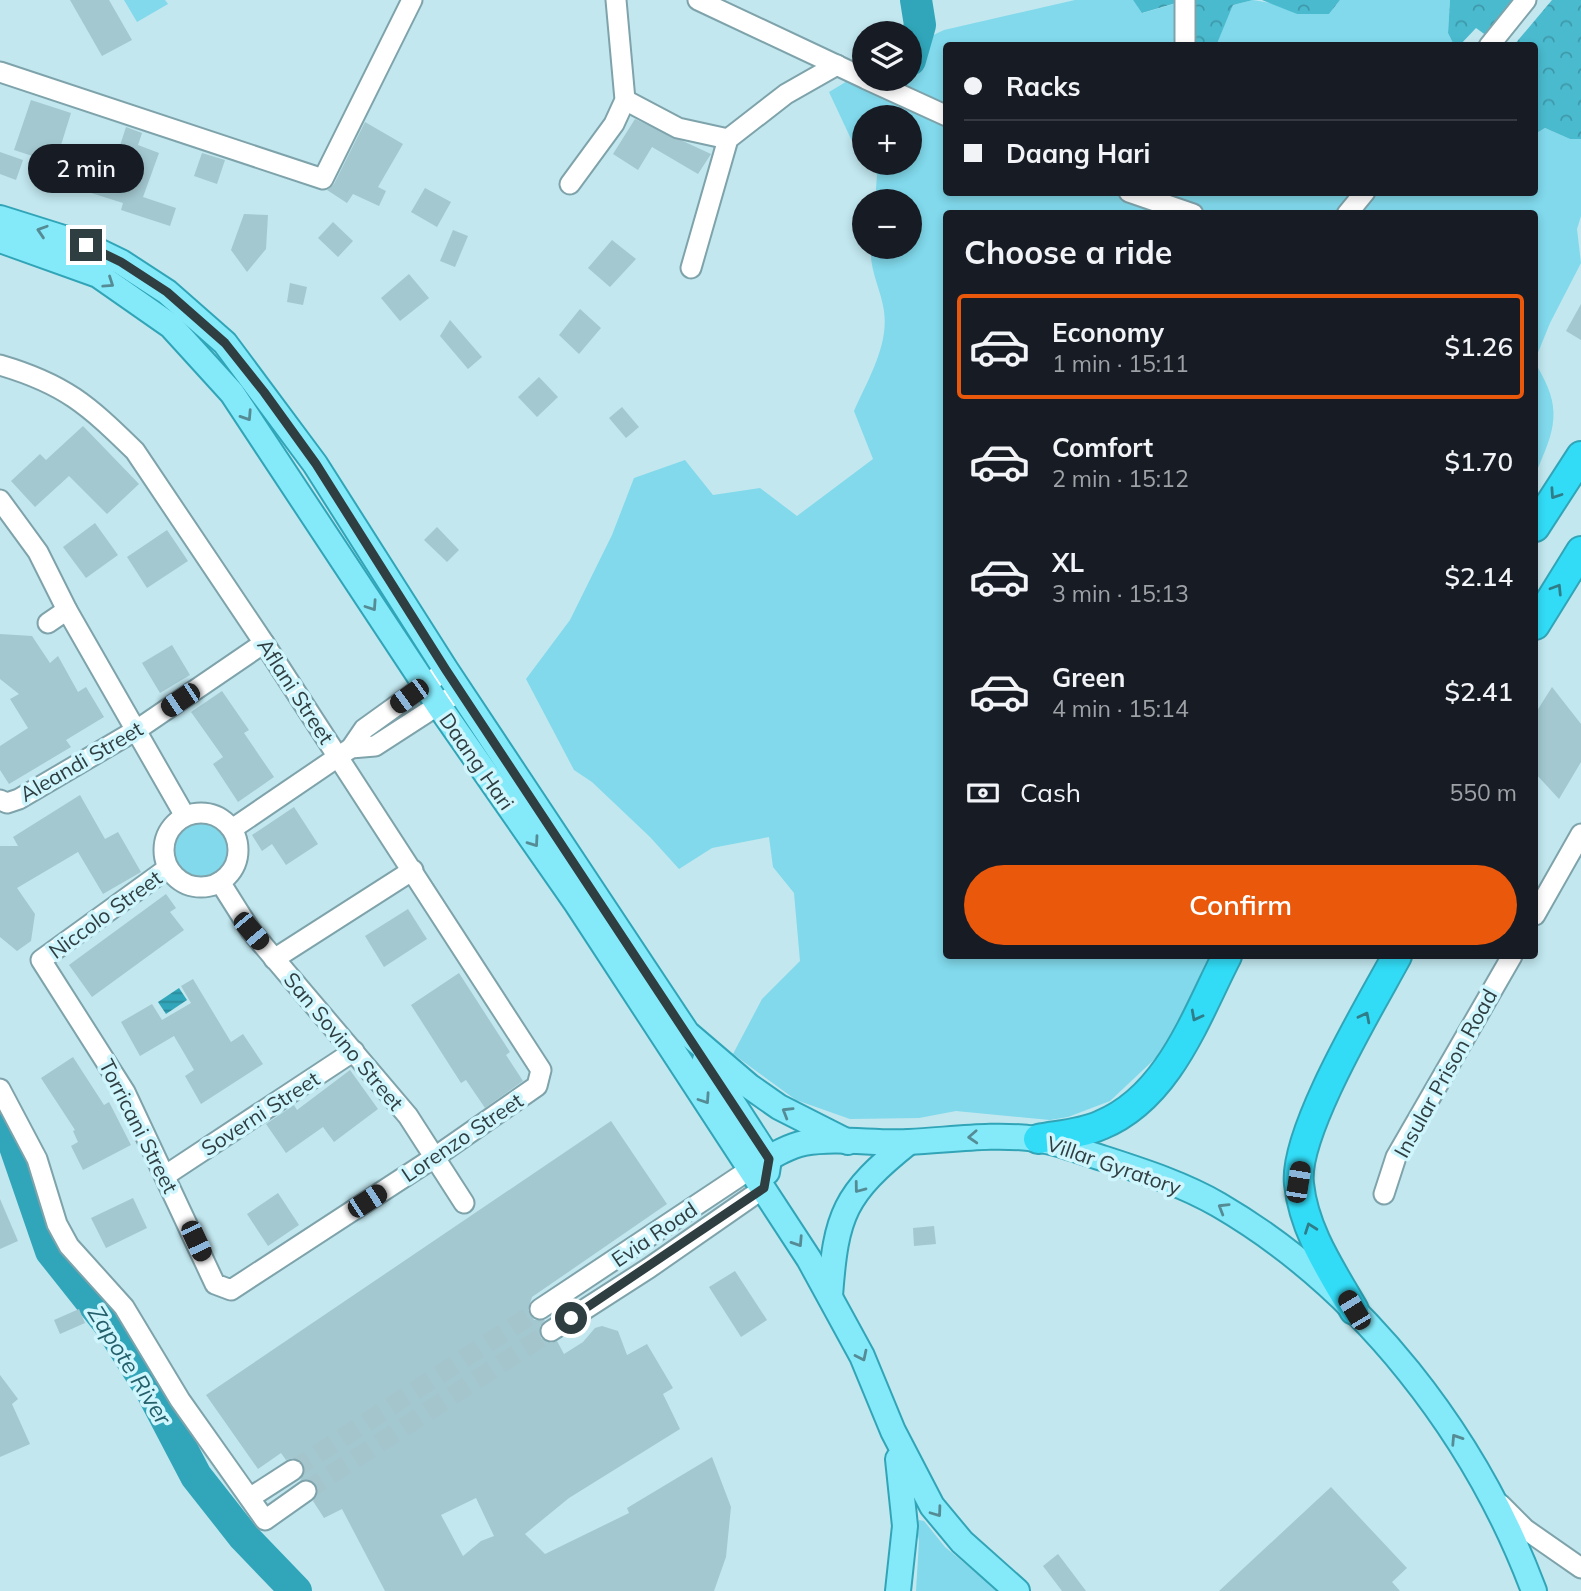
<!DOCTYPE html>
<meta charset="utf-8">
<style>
body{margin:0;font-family:Mulish,sans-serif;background:#20242c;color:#f1f3f6;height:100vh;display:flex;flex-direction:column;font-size:26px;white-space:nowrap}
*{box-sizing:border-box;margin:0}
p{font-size:23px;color:#9ea1a6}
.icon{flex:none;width:38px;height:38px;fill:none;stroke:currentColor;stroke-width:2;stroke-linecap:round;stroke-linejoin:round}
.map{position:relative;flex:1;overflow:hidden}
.drawer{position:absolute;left:943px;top:210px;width:595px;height:749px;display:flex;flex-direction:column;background:#171b24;border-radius:7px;box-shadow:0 4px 10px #0003}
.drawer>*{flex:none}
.top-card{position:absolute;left:943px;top:42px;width:595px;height:154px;border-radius:7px;box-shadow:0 4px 10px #0003;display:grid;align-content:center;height:154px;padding:0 21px;background:#171b24}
.buttons{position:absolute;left:852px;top:21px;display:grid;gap:14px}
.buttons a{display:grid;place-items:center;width:70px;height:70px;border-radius:50%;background:#171b24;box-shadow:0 4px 10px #0003;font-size:35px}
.end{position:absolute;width:32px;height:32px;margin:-16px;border:9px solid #2f3e41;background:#fff;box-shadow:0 0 0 4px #fff}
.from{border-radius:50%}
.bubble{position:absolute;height:49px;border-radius:24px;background:#171b24;box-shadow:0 4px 10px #0003;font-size:23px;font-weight:600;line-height:49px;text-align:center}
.car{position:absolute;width:21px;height:42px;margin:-21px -10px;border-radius:9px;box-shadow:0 0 5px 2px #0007;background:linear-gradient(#222 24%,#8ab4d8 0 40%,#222 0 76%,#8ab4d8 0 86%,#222 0)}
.top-card b{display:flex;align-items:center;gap:24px;height:66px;font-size:26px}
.top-card b+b{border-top:2px solid #363941}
.top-card i{width:18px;height:18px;background:#f1f3f6}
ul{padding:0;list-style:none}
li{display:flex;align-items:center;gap:21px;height:105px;margin:0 14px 10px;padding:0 7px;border:4px solid transparent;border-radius:7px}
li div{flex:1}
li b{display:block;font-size:26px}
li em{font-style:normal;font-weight:600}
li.selected{border-color:#ea580c}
li>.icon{width:63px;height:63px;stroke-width:1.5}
h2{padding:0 21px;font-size:32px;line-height:84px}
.pay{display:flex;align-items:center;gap:18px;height:77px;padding:0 21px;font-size:26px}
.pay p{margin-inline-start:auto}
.primary-button{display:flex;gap:14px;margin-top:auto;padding:14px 21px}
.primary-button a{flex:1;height:80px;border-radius:42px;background:#ea580c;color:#fff;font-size:28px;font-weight:600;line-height:80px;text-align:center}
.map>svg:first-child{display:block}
.green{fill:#81d9eb}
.forest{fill:url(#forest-crowns)}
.water{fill:url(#water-rules)}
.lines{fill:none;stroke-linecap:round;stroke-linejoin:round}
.river{stroke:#31a6ba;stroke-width:32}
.building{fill:#a3c8d0;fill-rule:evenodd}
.minor-tunnel{stroke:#a5c5cc;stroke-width:19;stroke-dasharray:19 10;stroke-linecap:butt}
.minor-casing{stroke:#7fa3ab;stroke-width:23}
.major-casing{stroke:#31a5b7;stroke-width:28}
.highway-casing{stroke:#31a5b7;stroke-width:32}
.minor{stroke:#fff;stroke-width:19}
.major{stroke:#84eafa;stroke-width:24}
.highway{stroke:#32dcf7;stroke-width:28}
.oneway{stroke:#558b94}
.oneway2{stroke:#307d8a}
.route{stroke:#2f3e41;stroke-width:9}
.labels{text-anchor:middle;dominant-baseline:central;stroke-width:7;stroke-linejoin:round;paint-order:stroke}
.street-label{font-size:21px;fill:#2f3e41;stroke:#cff5fd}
.water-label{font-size:23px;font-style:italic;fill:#24606b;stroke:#cff5fd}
</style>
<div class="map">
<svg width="1581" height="1591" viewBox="0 0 1581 1591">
<defs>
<pattern id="forest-crowns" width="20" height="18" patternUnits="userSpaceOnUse" patternTransform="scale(1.75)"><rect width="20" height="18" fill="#4abace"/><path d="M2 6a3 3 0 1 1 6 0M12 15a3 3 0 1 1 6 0" fill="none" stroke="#3e99a9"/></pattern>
<pattern id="water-rules" width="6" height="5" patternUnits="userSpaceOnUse" patternTransform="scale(1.75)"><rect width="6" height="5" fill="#31a6ba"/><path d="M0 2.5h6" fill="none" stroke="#2a8999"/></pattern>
</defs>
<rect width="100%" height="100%" fill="#c2e7ef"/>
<g class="green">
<polygon points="124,0 165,0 168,4 137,22"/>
<path d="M1075,0h58l10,13 34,-10 18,9 -3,33 -245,1v146h588v-58l10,-6 25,11h11v77l-4,13 4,34 -31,60 -15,37v-146h-588v742h269l-56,98 -50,47 -42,16 -18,3 -94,-9 -37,7 -69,1 -54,-19 -63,-46 29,-55 38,-38 -6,-68 -21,-26 -4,-30 -57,11 -33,21 -29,-32 -58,-55 -18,-12 -48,-91 44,-59 42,-85 22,-57 51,-18 28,35 47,-7 37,28 76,-57 -19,-48c13,-30 35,-65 30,-100 -3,-22 -15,-41 -13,-64h39v-46h-35l2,-26 -8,-12h41v-46h-46v40l-13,-18 -22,-47 35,-21v8h46v-33l34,-16z"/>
<polygon points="1253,0 1276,4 1297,14 1329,14 1340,0 1450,0 1448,33 1454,45 1216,45 1233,5"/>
<path d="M1535,363c29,46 20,66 0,112z"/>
<circle cx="201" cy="850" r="26"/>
<polygon points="919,1520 924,1521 945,1547 998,1591 916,1591 919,1541 916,1524"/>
</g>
<g class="forest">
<polygon points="1133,0 1253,0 1233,5 1216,46 1192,45 1195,12 1176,3 1142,13"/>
<polygon points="1262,0 1340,0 1329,14 1297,14"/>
<polygon points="1450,0 1515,0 1487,36 1476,28 1460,45 1454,45 1448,33"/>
<polygon points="1552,0 1581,0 1581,139 1570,139 1545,128 1535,134 1535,46 1514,45"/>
</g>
<polygon class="water" points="179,988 187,1000 166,1014 158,1002"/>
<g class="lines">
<g class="river">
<polyline points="910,60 920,25 916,0"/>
<polyline points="0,1119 13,1141 51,1251 109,1324 152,1392 196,1476 244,1537 296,1591"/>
</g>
</g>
<g class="building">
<polygon points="70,0 109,0 132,40 102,56"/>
<polygon points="31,100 71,113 61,145 102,162 105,154 116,158 126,127 142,133 138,145 159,153 143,197 176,208 170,226 121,210 123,203 53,181 60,165 14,150"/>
<polygon points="635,119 711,154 698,174 652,147 638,170 613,154"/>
<polygon points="365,122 403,144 378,187 386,191 379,206 353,194 347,203 327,190 334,184"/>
<polygon points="0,152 23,160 16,180 0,174"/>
<polygon points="202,153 225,160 217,184 194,176"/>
<polygon points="425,188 451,202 437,227 411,212"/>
<polygon points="244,214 268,215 266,249 247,272 231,250"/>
<polygon points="333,222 353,241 338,257 318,238"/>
<polygon points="453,230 468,236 455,267 440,261"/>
<polygon points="612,240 636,259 610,287 588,268"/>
<polygon points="409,274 429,298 400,321 381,298"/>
<polygon points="290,283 307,287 303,305 287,302"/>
<polygon points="1581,304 1581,340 1566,331"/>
<polygon points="580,309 601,328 579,354 559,335"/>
<polygon points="450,320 482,357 468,369 440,336"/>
<polygon points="539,377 558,397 537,417 518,397"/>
<polygon points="622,407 639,427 626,438 609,418"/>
<polygon points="83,426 139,484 107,514 69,476 35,507 11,481 40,454 46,460"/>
<polygon points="95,523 118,555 86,578 63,547"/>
<polygon points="437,527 459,550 447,562 424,540"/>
<polygon points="167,530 188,561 147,588 127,557"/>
<polygon points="0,634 32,636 50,663 58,656 78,692 86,687 104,717 66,740 71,747 9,784 0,770 0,746 28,728 10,699 19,694 0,679"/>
<polygon points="172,645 190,675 160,693 142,663"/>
<polygon points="1552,687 1581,724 1581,762 1559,799 1535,773 1535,714"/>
<polygon points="222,691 249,730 244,733 274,777 238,802 213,764 223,757 191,712"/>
<polygon points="80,795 105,839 118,832 141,872 103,894 78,852 17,888 35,914 31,941 17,951 0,937 0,846 18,846 13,837"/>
<polygon points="294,807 318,844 286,865 272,844 262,851 252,835"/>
<polygon points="166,894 176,908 170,912 184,930 92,997 69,965"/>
<polygon points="408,909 427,939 384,967 365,936"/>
<polygon points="459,973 510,1052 506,1055 523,1081 485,1108 466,1080 461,1083 411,1005"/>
<polygon points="193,979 231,1042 243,1034 263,1064 201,1104 185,1076 194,1070 174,1036 140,1056 121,1022 152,1004 162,1020 191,1003 181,986"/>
<polygon points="73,1057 104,1105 109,1102 131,1145 83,1170 71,1146 78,1142 73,1131 75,1130 41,1078"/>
<polygon points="350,1070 378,1109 334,1142 323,1127 286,1153 266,1124 294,1105 297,1110"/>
<path d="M611,1121l56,83 -135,93 -4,13 6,10h11l-5,6 1,12 10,5 6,-2 7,13 19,-12 12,-14 7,-2 16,5 9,24 20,-11 26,44 -10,6 17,35 -111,69 -44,36 20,20 84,-41 -2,-5 85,-51 19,50 -5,50 -12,34h-329l-43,-82 -18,9 -11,-17 4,-6 -1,-10 -6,-5 -10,1 5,-11 -2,-7 -10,-5 -7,2 -5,-7 -23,16 -52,-74zM476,1498l18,38 -13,5 -18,15 -22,-41z"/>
<polygon points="278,1193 299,1225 268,1246 247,1214"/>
<polygon points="133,1198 147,1228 106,1248 91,1218"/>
<polygon points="0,1199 18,1241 0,1249"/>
<polygon points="934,1226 936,1244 914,1246 913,1228"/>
<polygon points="735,1271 767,1320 741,1337 709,1287"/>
<polygon points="79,1309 85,1323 60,1334 54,1320"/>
<polygon points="0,1375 18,1399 12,1404 30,1444 0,1457"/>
<polygon points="1331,1487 1407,1568 1392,1582 1400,1591 1219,1591"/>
<polygon points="1058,1554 1086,1591 1062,1591 1043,1566"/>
</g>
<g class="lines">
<g class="minor-tunnel">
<polyline points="293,1470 540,1309"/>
<polyline points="306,1491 551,1331"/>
</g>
<defs>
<g id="minor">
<polyline points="698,0 864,78"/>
<polyline points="1185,46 1185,0"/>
<polyline points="1489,46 1526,0"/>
<polyline points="0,72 323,179 412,0"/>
<polyline points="866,79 947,116"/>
<polyline points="625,100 678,128 728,139"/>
<polyline points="570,184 614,124 625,100 616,0"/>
<polyline points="1129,192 1193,214"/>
<polyline points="1347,214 1365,192"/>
<polyline points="691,268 728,139 786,94 837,65"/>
<path d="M0,365c65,19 88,40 135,86l129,192 277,427 -4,16 -102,71 -204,133 -16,-6 -90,-192 -84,-132 127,-92"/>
<polyline points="0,500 38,552 67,610 185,816"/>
<polyline points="48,623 67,610"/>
<polyline points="351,748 375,746 460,691"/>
<polyline points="0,800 7,803 19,799 138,729 264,643"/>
<circle cx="201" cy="850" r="37"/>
<polyline points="232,829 351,748 364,729 446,670"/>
<polyline points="220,882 251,931 408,1116 464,1203"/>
<polyline points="1535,915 1581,834"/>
<polyline points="274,959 413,870"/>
<polyline points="0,1089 37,1159 57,1224 69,1246 124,1307 180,1400 265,1520 306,1491"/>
<polyline points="166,1175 354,1051"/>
<polyline points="1384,1194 1396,1157 1512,956"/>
<polyline points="540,1309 752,1168"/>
<polyline points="551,1331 649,1268 764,1188"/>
<polyline points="251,1497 293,1470"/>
<polyline points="1500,1504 1525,1529 1581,1568"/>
</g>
<g id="major">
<polyline points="0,218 86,245 121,262 167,292 225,343 315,464 446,670 687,1033 749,1086 779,1107 848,1142"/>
<polyline points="0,240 98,275 171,326 232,393 439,706 577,904 809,1259 862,1356 893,1431 932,1506 962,1542 1017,1591"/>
<polyline points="705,1060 769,1159 767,1172"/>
<path d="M752,1168c16,-9 33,-21 52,-25 34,-6 71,1 105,-1 42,-2 85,-9 127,-3 22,3 45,13 66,19 40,13 81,26 117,47 144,84 257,231 315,386"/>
<path d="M830,1296c6,-82 14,-102 79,-154"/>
<polyline points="898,1591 905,1526 898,1459"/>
</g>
<g id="highway">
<polyline points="1535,527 1581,456"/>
<polyline points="1535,625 1581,551"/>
<path d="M1038,1139c21,-4 43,-5 63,-14 68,-28 95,-109 126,-169"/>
<path d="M1354,1310c-23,-40 -50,-79 -55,-126 -6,-51 72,-180 98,-228"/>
</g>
</defs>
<use href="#minor" class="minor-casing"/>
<use href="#major" class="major-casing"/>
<use href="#highway" class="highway-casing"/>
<use href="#minor" class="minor"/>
<use href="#major" class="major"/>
<use href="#highway" class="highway"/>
</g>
<defs><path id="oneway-chevron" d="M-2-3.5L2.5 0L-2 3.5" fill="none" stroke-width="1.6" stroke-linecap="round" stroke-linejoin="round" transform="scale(1.75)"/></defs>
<g class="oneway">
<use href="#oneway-chevron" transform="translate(42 231) rotate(-162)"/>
<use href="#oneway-chevron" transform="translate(109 283) rotate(34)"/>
<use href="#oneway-chevron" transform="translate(247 416) rotate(57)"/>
<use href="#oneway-chevron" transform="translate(372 606) rotate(56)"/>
<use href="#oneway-chevron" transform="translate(534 842) rotate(55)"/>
<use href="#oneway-chevron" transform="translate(705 1099) rotate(56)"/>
<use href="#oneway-chevron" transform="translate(787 1112) rotate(-149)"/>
<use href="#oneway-chevron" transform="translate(973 1137) rotate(177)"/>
<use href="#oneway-chevron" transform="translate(859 1188) rotate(127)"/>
<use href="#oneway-chevron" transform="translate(1223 1208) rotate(-149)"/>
<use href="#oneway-chevron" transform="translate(798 1242) rotate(57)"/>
<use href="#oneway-chevron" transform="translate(862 1356) rotate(64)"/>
<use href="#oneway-chevron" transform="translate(1456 1439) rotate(-123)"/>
<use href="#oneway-chevron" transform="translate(937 1512) rotate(54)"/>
</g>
<g class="oneway2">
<use href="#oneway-chevron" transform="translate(1555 494) rotate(124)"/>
<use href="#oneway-chevron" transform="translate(1557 589) rotate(-58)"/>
<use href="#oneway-chevron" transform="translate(1196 1016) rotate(118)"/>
<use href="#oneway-chevron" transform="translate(1365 1017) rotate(-63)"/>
<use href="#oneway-chevron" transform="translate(1310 1228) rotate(-110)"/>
</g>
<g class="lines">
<polyline class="route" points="86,245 121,262 167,292 225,343 264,392 316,464 446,670 769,1159 764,1188 571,1318"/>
</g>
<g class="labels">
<g class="street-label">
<text transform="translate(296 691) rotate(57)">Aflani Street</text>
<text transform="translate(81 761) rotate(-30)">Aleandi Street</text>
<text transform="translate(477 761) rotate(55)">Daang Hari</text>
<text transform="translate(105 914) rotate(-36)">Niccolo Street</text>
<text transform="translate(344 1041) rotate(50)">San Sovino Street</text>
<text transform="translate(1445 1073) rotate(-61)">Insular Prison Road</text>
<text transform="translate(260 1113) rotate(-33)">Soverni Street</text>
<text transform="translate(139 1126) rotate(63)">Torricani Street</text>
<text transform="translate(462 1137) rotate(-34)">Lorenzo Street</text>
<text transform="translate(1114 1165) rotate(19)">Villar Gyratory</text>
<text transform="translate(654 1234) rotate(-34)">Evia Road</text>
</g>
<g class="water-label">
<text transform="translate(130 1365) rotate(58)">Zapote River</text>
</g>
</g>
</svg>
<div class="buttons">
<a><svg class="icon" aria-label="layers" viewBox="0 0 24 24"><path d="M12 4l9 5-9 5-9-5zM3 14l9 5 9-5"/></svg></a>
<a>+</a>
<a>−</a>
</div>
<i class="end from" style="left:571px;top:1318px"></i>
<i class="end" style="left:86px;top:245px"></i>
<div class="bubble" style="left:28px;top:144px;width:116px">2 min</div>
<i class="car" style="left:409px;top:696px;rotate:234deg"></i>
<i class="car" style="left:180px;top:700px;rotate:236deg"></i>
<i class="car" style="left:251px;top:931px;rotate:140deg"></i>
<i class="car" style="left:1298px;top:1182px;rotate:9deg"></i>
<i class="car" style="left:367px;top:1201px;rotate:57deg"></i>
<i class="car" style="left:196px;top:1241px;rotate:155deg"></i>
<i class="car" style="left:1354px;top:1310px;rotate:329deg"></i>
<div class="top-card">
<b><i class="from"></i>Racks</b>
<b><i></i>Daang Hari</b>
</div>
<section class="drawer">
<h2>Choose a ride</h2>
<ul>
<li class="selected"><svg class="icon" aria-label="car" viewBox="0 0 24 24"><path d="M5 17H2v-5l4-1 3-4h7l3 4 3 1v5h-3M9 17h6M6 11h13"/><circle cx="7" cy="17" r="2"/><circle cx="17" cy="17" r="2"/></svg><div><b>Economy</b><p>1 min · 15:11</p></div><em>$1.26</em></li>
<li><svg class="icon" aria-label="car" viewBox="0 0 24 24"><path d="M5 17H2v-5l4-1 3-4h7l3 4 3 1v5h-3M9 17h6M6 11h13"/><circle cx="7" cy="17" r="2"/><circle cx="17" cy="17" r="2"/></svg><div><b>Comfort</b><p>2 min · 15:12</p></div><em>$1.70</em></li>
<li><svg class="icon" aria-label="car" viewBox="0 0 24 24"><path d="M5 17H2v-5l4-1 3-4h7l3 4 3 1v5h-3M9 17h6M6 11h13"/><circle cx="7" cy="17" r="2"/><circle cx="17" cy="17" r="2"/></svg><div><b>XL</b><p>3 min · 15:13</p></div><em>$2.14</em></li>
<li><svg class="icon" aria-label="car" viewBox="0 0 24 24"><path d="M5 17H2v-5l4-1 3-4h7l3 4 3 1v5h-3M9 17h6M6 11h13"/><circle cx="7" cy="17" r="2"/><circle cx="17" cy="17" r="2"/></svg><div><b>Green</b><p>4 min · 15:14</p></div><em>$2.41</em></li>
</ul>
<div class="pay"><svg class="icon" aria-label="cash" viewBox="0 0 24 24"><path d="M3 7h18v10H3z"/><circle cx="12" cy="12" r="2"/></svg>Cash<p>550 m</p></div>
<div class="primary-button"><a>Confirm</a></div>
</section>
</div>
